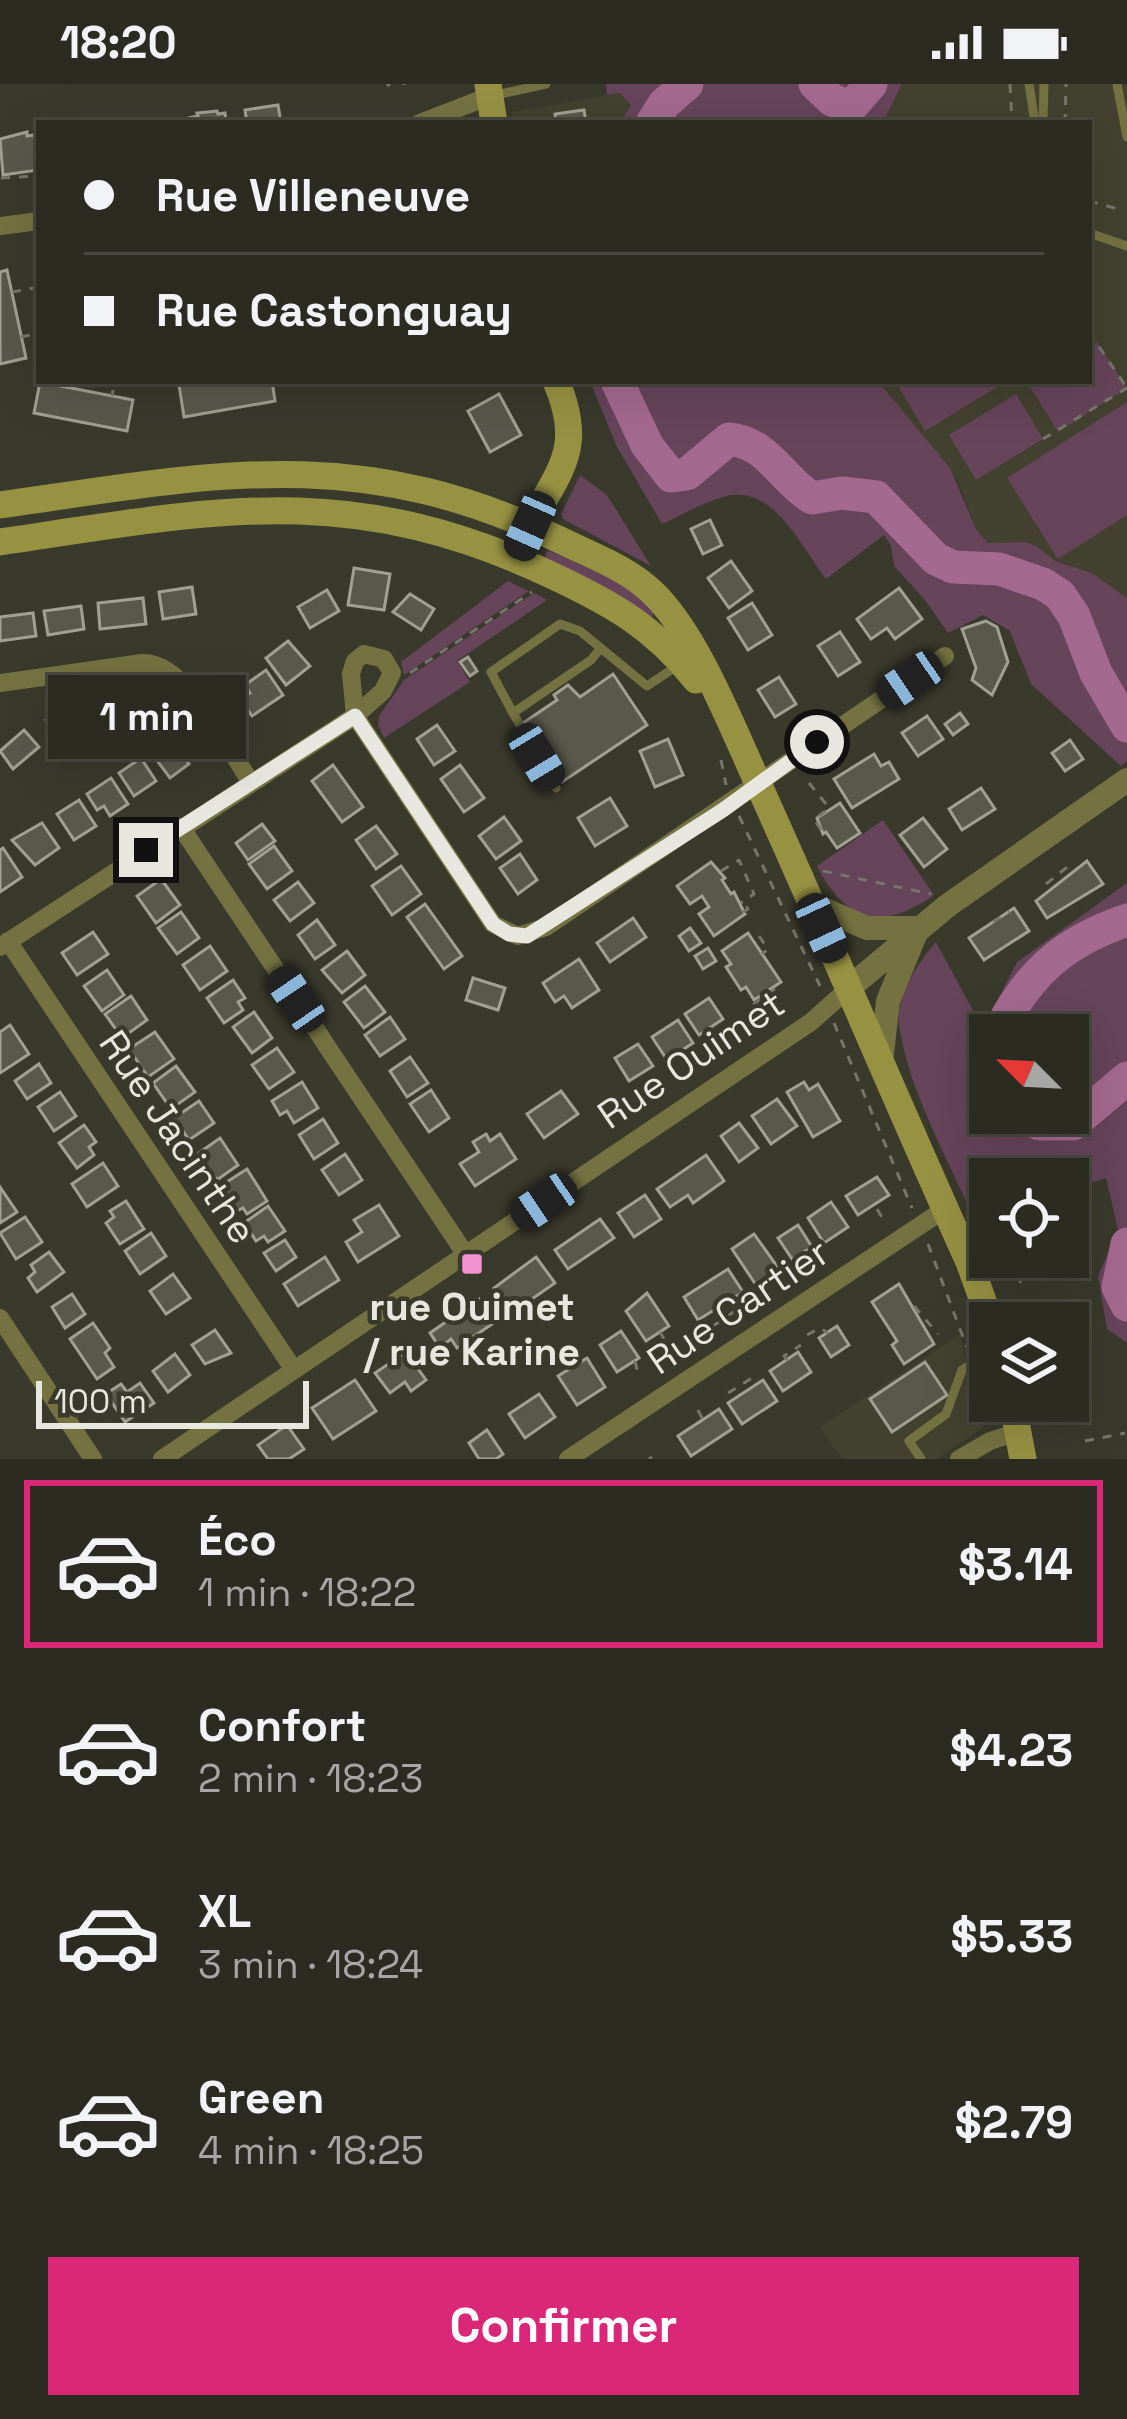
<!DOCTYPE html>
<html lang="fr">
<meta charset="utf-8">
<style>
body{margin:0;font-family:"Space Grotesk",sans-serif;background:#37372e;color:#f1f3f6;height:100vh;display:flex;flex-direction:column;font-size:45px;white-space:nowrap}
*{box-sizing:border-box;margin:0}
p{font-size:39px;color:#a6a7a5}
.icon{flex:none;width:66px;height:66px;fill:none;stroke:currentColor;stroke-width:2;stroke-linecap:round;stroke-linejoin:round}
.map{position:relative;height:1375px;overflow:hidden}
.side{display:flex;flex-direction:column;background:#2b2b21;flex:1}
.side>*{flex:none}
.hud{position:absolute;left:36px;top:36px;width:1056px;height:264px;border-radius:0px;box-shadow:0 12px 48px #0002,0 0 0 3px #47473f;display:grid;align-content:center;height:264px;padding:0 48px;background:#2b2b21}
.needle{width:78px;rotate:294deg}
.fabs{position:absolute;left:969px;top:930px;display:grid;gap:24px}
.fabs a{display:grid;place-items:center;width:120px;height:120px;border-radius:0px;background:#2b2b21;box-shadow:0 12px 48px #0002,0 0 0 3px #47473f;font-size:60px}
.scale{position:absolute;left:36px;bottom:30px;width:273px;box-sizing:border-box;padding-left:12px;border:6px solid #e7e7df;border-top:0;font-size:33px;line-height:42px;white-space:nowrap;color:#e7e7df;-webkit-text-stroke:9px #39392c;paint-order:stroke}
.end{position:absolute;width:54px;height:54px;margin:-27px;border:15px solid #e7e7df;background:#111;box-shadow:0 0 0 6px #111}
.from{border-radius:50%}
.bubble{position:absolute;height:84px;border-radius:0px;background:#2b2b21;box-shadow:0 12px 48px #0002,0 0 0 3px #47473f;font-size:39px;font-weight:700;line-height:84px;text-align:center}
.car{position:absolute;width:36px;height:72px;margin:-36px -18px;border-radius:15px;box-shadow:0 0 9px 3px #0007;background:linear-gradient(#222 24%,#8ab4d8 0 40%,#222 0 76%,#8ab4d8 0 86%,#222 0)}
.hud b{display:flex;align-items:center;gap:42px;height:114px;font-size:45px}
.hud b+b{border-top:3px solid #47473f}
.hud i{width:30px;height:30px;background:#f1f3f6}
ul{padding:21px 0 0;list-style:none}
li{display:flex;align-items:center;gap:36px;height:168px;margin:0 24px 18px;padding:0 24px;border:6px solid transparent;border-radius:0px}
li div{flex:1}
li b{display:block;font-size:45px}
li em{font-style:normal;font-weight:700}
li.current{border-color:#db2777}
li>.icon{width:108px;height:108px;stroke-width:1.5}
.action{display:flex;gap:24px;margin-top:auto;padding:24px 48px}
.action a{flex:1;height:138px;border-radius:0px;background:#db2777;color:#fff;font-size:48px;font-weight:700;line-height:138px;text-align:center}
.status{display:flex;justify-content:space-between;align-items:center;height:84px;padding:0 60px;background:#2b2b21;direction:ltr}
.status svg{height:33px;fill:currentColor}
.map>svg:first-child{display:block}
.built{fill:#434230}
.green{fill:#66445a;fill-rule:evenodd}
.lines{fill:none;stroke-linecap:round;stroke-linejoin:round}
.river{stroke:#a4698f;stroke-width:33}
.building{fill:#59584b;stroke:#a1a092;stroke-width:3}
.path{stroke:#76766b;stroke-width:3;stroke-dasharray:9 9;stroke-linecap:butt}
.service{stroke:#757242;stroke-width:9}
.minor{stroke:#757242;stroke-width:18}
.tertiary{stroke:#757242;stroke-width:24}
.secondary{stroke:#979242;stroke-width:27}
.route{stroke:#e7e7df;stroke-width:15}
.poi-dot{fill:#f491d3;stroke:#39392c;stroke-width:4.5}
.labels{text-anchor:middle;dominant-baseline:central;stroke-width:9;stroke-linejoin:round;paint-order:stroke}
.street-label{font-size:39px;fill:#e7e7df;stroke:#39392c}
.poi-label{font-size:39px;font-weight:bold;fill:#e7e7df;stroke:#39392c}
</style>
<div class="status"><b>18:20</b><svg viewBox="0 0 49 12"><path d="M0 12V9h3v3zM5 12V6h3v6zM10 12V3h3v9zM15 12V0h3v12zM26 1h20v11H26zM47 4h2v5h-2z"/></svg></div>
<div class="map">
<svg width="1127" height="1375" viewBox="0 0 1127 1375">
<rect width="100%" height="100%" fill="#39392c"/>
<g class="built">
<polygon points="902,0 1127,0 1127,514 1092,489 1055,477 1038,463 1025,458 988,459 976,445 957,395 878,297 1089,297 1089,39 883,39"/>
<polygon points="620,9 631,21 620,39 514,39 512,28"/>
<polygon points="960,1250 983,1344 936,1375 842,1375 820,1343"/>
</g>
<g class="green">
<polygon points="606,0 902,0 883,39 620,39 631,21 620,9 607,11"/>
<polygon points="1097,258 1127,304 1058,348 1029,301 1035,297 1089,297 1089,263"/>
<path d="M590,297h288l72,87 26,61 12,14 37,-1 13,5 17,14 37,12 35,25v163l-6,5 -90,-82 -21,-53 -27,-16 -35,18 -23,-33 -31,-34 -3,-20 -7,-11 -58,44c-25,-32 -53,-97 -103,-82 -21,6 -41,18 -61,27l-45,-77z"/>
<polygon points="895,297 1007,297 925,347"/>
<polygon points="1016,310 1043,355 976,396 949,351"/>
<polygon points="1127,318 1127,431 1058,475 1007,394"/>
<polygon points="580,391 607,411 651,482 563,435 561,430"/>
<polygon points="548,466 628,502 655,528 651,533 544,475"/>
<polygon points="508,497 529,507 404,591 401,578"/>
<polygon points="534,509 547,516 457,577 470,598 384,654 378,641 379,632 404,596"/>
<path d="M883,736l51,75c-51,37 -89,27 -117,-29z"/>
<path d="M1127,799v460l-20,-14 -9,-53 20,-46 -12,-52 -38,12v-11h-78v39l-14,5c-28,-64 -67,-131 -77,-198 -4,-27 20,-64 37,-83l47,87 34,-67zM990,951h78v78h-78z"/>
</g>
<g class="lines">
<g class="river">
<polyline points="815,0 832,16 851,23 871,0"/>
<polyline points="652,39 664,20 687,0"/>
<path d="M617,297l30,64 24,31 16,-2 42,-35c40,4 52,40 83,59l30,-5 34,4 60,62 17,8 46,2 44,15 17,11 14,21 22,57 31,53"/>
<path d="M997,951c31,-62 66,-93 130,-115"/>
<polyline points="1021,1029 1039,1040 1073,1040 1127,994"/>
<polyline points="1127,1160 1118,1203 1127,1221"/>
</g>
</g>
<g class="building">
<polygon points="278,21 281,39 247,39 245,26"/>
<polygon points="584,26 586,39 556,39 555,30"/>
<polygon points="217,27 218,30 225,29 226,39 190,39 189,34 198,32 197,29"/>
<polygon points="27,48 27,52 34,51 38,86 3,91 0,55"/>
<polygon points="7,186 26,274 0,280 0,188"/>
<polygon points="202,297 272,297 275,317 184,333 179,301"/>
<polygon points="40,298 133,316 127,347 34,329"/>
<polygon points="499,310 521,351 490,368 468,327"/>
<polygon points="710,436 722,461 703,470 691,445"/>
<polygon points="731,477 752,507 729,524 708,494"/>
<polygon points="354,484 390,490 384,526 348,521"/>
<polygon points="192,503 196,530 163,535 159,508"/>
<polygon points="899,504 922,535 895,555 887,544 871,555 857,535"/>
<polygon points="327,506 339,527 310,544 298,523"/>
<polygon points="410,510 434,525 421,546 393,528"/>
<polygon points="143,514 146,540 100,545 98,519"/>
<polygon points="752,519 772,551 748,566 728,534"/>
<polygon points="81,522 84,545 48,551 44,527"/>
<polygon points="33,529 36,552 0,557 0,533"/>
<polygon points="986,537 997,543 1008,578 992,611 972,596 976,584 962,545"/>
<polygon points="840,548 860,578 838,592 818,562"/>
<polygon points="288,557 310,582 286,601 266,574"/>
<polygon points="468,573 477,587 470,592 460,578"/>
<polygon points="266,586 283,611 252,632 241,616 250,609 245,601"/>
<polygon points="613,590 647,641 562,698 523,639 557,616 554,611 568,601 580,613"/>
<polygon points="779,593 796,620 775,633 758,606"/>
<polygon points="82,627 87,648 51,657 46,636"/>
<polygon points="150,628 157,639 142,649 135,638"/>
<polygon points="960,629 968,640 953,651 945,640"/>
<polygon points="927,632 943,655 918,672 902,649"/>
<polygon points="437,641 455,667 434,681 417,655"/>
<polygon points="24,646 39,663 13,685 0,667"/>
<polygon points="166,649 189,680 170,694 147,663"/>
<polygon points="668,655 683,691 655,703 640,667"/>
<polygon points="1070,656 1083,675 1065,687 1052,669"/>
<polygon points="874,670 881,682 889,678 899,695 852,724 834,695"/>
<polygon points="141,674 156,697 134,712 119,689"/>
<polygon points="333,681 363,723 342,738 312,697"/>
<polygon points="460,681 484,714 464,728 441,695"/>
<polygon points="111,694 128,720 110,732 104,722 97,726 87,710"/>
<polygon points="981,704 995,725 962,746 949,725"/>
<polygon points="610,714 627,742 595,762 578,734"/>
<polygon points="79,716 96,742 74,756 57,730"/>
<polygon points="840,719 860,749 837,764 826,748 823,750 817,734"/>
<polygon points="504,733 521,757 496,775 479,752"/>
<polygon points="923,734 947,765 924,783 900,751"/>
<polygon points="42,739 59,764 35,781 12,756"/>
<polygon points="262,740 275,757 248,776 236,759"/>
<polygon points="376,742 397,770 376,785 356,756"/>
<polygon points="274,762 292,787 267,805 249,780"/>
<polygon points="3,764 22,793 0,808 0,766"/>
<polygon points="520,770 537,796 518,810 500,784"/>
<polygon points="1087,777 1103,800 1047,834 1036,817"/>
<polygon points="711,778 725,794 722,796 731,810 734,808 745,830 714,852 699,830 709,823 702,812 690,820 677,802"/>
<polygon points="401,782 421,810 392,831 372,802"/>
<polygon points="161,795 180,821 156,839 137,812"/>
<polygon points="298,798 314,819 290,837 274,816"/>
<polygon points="425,820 462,872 444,885 407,833"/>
<polygon points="1014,824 1029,847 984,876 969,854"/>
<polygon points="181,828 199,854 177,870 158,844"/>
<polygon points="633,834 646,853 610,878 597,859"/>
<polygon points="317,836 335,861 315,875 298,851"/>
<polygon points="690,844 701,859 689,867 679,852"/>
<polygon points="93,848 108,870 77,891 62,869"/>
<polygon points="748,849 781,898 754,916 746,903 741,906 726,883 731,880 722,867"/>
<polygon points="210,862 227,887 200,906 183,881"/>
<polygon points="708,864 716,877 703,885 695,872"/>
<polygon points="347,867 365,891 342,909 322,886"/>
<polygon points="579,875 599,906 572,924 564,912 555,918 543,899"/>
<polygon points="107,886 124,911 102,927 84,902"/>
<polygon points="473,894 505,904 498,926 466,916"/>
<polygon points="233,896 245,914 238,918 243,926 224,939 207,914"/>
<polygon points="365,902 385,928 364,944 344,918"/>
<polygon points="131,912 147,936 122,954 105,930"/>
<polygon points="709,914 723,935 699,951 685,930"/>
<polygon points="254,928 272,954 252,969 233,943"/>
<polygon points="390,933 405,955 380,972 365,951"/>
<polygon points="678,936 693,959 667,976 652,953"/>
<polygon points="10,941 29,970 0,989 0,948"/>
<polygon points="155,948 174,975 148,993 129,965"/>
<polygon points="638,960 653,982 629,997 615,974"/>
<polygon points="277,964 294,988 269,1005 252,981"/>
<polygon points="410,973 428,999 407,1013 390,987"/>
<polygon points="39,980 51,999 27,1015 15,997"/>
<polygon points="176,982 195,1008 171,1025 153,999"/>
<polygon points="302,998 318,1024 294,1039 287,1027 280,1031 272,1017"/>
<polygon points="804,998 809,1006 818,1000 840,1037 813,1053 787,1008"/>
<polygon points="431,1006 449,1034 429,1048 410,1020"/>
<polygon points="561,1007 578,1030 544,1054 527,1030"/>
<polygon points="60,1008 76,1032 54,1047 38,1023"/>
<polygon points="777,1015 797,1042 771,1060 752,1032"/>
<polygon points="199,1017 214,1039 189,1056 174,1034"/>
<polygon points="323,1035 338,1059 314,1075 299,1051"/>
<polygon points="739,1039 758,1064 739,1078 721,1052"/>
<polygon points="84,1041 96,1058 89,1063 94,1071 77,1084 59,1059"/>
<polygon points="486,1050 490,1057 500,1050 516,1075 475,1102 460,1080 479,1068 473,1058"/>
<polygon points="220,1054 238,1081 217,1096 199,1069"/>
<polygon points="345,1070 362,1096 339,1111 322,1086"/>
<polygon points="706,1071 724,1097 693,1119 688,1111 670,1123 657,1105"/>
<polygon points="103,1079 118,1102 87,1123 72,1100"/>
<polygon points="247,1085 267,1117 247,1130 243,1124 235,1128 219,1103"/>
<polygon points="877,1093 889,1111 858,1131 846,1112"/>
<polygon points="0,1103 17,1128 0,1139"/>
<polygon points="645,1111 661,1135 634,1153 618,1129"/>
<polygon points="126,1117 144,1145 120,1160 106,1139 114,1133 110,1127"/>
<polygon points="831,1118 848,1143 824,1159 808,1134"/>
<polygon points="379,1121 399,1152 358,1178 346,1158 362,1148 354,1136"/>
<polygon points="268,1122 285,1147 268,1158 264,1152 256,1157 244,1139"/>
<polygon points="25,1133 42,1158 16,1175 0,1149"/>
<polygon points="600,1135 614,1154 568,1185 555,1166"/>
<polygon points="798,1141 812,1163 792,1175 778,1154"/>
<polygon points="151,1149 166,1172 140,1190 125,1167"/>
<polygon points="754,1150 779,1185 756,1201 732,1165"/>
<polygon points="285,1156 296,1173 276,1187 264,1169"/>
<polygon points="49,1168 64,1188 37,1208 28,1194 35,1188 31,1181"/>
<polygon points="325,1173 339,1196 298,1222 284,1200"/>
<polygon points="536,1173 555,1199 512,1229 494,1204"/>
<polygon points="1026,1173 1061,1173 1061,1174 1030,1185"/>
<polygon points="728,1185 743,1208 698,1236 684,1213"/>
<polygon points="173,1190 190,1214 166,1230 150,1207"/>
<polygon points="899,1200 934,1260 904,1280 892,1261 897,1257 872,1218"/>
<polygon points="647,1209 669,1242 646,1257 626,1227"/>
<polygon points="72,1210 85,1230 65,1244 52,1223"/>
<polygon points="479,1215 495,1238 457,1264 451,1255 440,1264 430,1249"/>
<polygon points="1073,1218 1083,1278 1068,1281 1068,1239 1044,1239 1042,1223"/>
<polygon points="93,1239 110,1264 105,1269 114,1283 97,1295 70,1255"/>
<polygon points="837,1242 849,1261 831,1273 819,1254"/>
<polygon points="215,1246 231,1269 205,1280 192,1261"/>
<polygon points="621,1247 639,1274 617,1288 600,1261"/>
<polygon points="406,1268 426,1296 411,1307 405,1298 390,1309 375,1289"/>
<polygon points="798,1268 811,1288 783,1307 770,1287"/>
<polygon points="175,1270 190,1291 168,1308 153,1287"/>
<polygon points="587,1274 605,1303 577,1321 558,1292"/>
<polygon points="925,1278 947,1311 892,1348 870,1315"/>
<polygon points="355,1296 376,1327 333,1355 312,1324"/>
<polygon points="763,1296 777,1317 742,1340 728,1319"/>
<polygon points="140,1299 154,1319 125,1338 106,1310 121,1300 127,1308"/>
<polygon points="539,1310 555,1333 525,1354 509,1330"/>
<polygon points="719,1325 732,1345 691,1372 678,1352"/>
<polygon points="287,1341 304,1365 289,1375 268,1375 258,1361"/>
<polygon points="487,1346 503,1370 496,1375 479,1375 469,1359"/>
</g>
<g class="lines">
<g class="path">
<polyline points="404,0 404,1"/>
<polyline points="1010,0 1012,39"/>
<polyline points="387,2 390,0"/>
<polyline points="1065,39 1066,0"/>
<polyline points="1,94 39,92"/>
<polyline points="1089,117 1122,126"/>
<polyline points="12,208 39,203"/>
<polyline points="1089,248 1127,304"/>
<polyline points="21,253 39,249"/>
<polyline points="68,303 69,297"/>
<polyline points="112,312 113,306"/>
<polyline points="1043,355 1127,304"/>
<polyline points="410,589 532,508"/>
<polyline points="721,676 726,701"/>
<polyline points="809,699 830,725"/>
<polyline points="739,732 820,902"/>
<polyline points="821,746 814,735 830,724"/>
<polyline points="721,787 739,776 754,810 741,819"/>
<polyline points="823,787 931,810"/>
<polyline points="1046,800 1066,784 1069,789"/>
<polyline points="743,828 748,825 743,817"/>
<polyline points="993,838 1010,828"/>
<polyline points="759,852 768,865 762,870"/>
<polyline points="753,921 774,906 772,904"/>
<polyline points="834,939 912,1124"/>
<polyline points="877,1125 885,1139"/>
<polyline points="1068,1145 1079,1141"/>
<polyline points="928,1160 969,1269"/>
<polyline points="801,1170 808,1174 822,1168"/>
<polyline points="1013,1173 1021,1200"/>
<polyline points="769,1193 782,1184"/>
<polyline points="914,1222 938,1250"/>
<polyline points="660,1248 664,1255"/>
<polyline points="807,1251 820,1244 828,1249"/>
<polyline points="697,1253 748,1218"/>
<polyline points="787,1276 784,1272 801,1261"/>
<polyline points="635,1277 637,1286"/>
<polyline points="976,1296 986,1339"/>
<polyline points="728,1309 755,1292"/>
<polyline points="698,1326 703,1336"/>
<polyline points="1085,1357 1125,1349"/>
<polyline points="649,1375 652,1373"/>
</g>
<g class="service">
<polyline points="1029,0 1035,39"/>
<polyline points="1117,0 1127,53"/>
<polyline points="496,11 546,0"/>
<polyline points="1043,39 1044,0"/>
<polyline points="1089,149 1127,162"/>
<polyline points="600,565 591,576 513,629 491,588 560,540 580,547 647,602 677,582"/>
<polyline points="513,629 556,704"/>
<polyline points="921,1375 909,1357 946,1330 962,1286 990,1270"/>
</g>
<g class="minor">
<polyline points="420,39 490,12"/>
<polyline points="0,142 39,137"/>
<path d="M0,599l142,-20c44,-2 85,84 108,118"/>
<polyline points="181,743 466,1171"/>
<polyline points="8,857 294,1286"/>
<polyline points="0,863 355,632 383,607 392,589 384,575 364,570 355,577 351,590 355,632 493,840 518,852 546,843 945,572"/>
<polyline points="0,1234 93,1375"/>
<polyline points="162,1375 811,938 849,904"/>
<polyline points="568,1375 945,1125"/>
<polyline points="959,1375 990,1357 1018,1348"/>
</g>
<g class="tertiary">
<polyline points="811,820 867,844 919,844"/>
<polyline points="849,904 947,822 1127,696"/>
<polyline points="881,978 888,917 915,851"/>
</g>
<g class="secondary">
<polyline points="488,0 494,39"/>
<path d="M0,421c210,-30 356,-63 558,34 32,16 68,28 94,53 45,42 82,140 109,198 71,157 137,315 208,472l22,61"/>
<path d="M524,455c29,-66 64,-83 32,-158"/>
<path d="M0,458c210,-31 347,-63 549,32 62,29 104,52 147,106"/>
<polyline points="1012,1317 1023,1375"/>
</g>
</g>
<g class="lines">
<polyline class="route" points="146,766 355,632 493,840 509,850 527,852 723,726 817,658"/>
</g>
<rect class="poi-dot" x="460" y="1168" width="24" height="24" rx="6"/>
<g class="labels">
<g class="street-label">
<text transform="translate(691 975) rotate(-34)">Rue Ouimet</text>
<text transform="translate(178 1053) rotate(56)">Rue Jacinthe</text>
<text transform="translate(738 1222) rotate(-34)">Rue Cartier</text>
</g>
<g class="poi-label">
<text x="472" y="1222">rue Ouimet<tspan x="472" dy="45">/ rue Karine</tspan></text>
</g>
</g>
</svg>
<div class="fabs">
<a><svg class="needle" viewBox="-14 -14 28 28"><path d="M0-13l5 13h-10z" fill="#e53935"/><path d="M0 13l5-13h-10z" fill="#a6a7a5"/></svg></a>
<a><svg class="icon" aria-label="locate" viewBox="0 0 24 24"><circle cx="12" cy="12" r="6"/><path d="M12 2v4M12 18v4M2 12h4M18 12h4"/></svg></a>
<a><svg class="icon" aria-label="layers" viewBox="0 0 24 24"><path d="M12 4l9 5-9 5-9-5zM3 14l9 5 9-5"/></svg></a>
</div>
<div class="scale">100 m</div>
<i class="end from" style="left:817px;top:658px"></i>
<i class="end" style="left:146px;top:766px"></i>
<div class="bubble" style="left:48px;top:591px;width:198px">1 min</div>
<i class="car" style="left:530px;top:442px;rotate:204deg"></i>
<i class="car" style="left:910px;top:596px;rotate:236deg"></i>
<i class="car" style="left:537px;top:673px;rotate:149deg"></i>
<i class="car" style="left:822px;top:844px;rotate:155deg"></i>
<i class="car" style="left:296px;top:915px;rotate:326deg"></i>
<i class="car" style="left:544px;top:1118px;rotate:236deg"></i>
<div class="hud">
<b><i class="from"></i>Rue Villeneuve</b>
<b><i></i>Rue Castonguay</b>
</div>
</div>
<section class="side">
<ul>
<li class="current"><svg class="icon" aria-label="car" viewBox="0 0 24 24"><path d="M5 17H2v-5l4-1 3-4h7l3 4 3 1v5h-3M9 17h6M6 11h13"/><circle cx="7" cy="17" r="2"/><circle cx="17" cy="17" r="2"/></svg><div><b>Éco</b><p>1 min · 18:22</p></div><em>$3.14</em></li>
<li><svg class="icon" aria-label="car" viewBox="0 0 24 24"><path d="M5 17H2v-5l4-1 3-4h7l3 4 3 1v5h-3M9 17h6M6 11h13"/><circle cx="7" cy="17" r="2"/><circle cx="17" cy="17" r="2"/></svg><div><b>Confort</b><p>2 min · 18:23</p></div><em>$4.23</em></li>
<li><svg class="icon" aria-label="car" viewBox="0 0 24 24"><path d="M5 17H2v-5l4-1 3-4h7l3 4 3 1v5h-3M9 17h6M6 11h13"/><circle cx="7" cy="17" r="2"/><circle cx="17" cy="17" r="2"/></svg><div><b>XL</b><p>3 min · 18:24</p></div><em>$5.33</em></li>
<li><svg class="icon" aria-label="car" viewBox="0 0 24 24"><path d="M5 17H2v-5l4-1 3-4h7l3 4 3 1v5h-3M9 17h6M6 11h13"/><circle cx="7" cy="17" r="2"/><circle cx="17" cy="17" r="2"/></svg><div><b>Green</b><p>4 min · 18:25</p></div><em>$2.79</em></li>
</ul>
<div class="action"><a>Confirmer</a></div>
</section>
